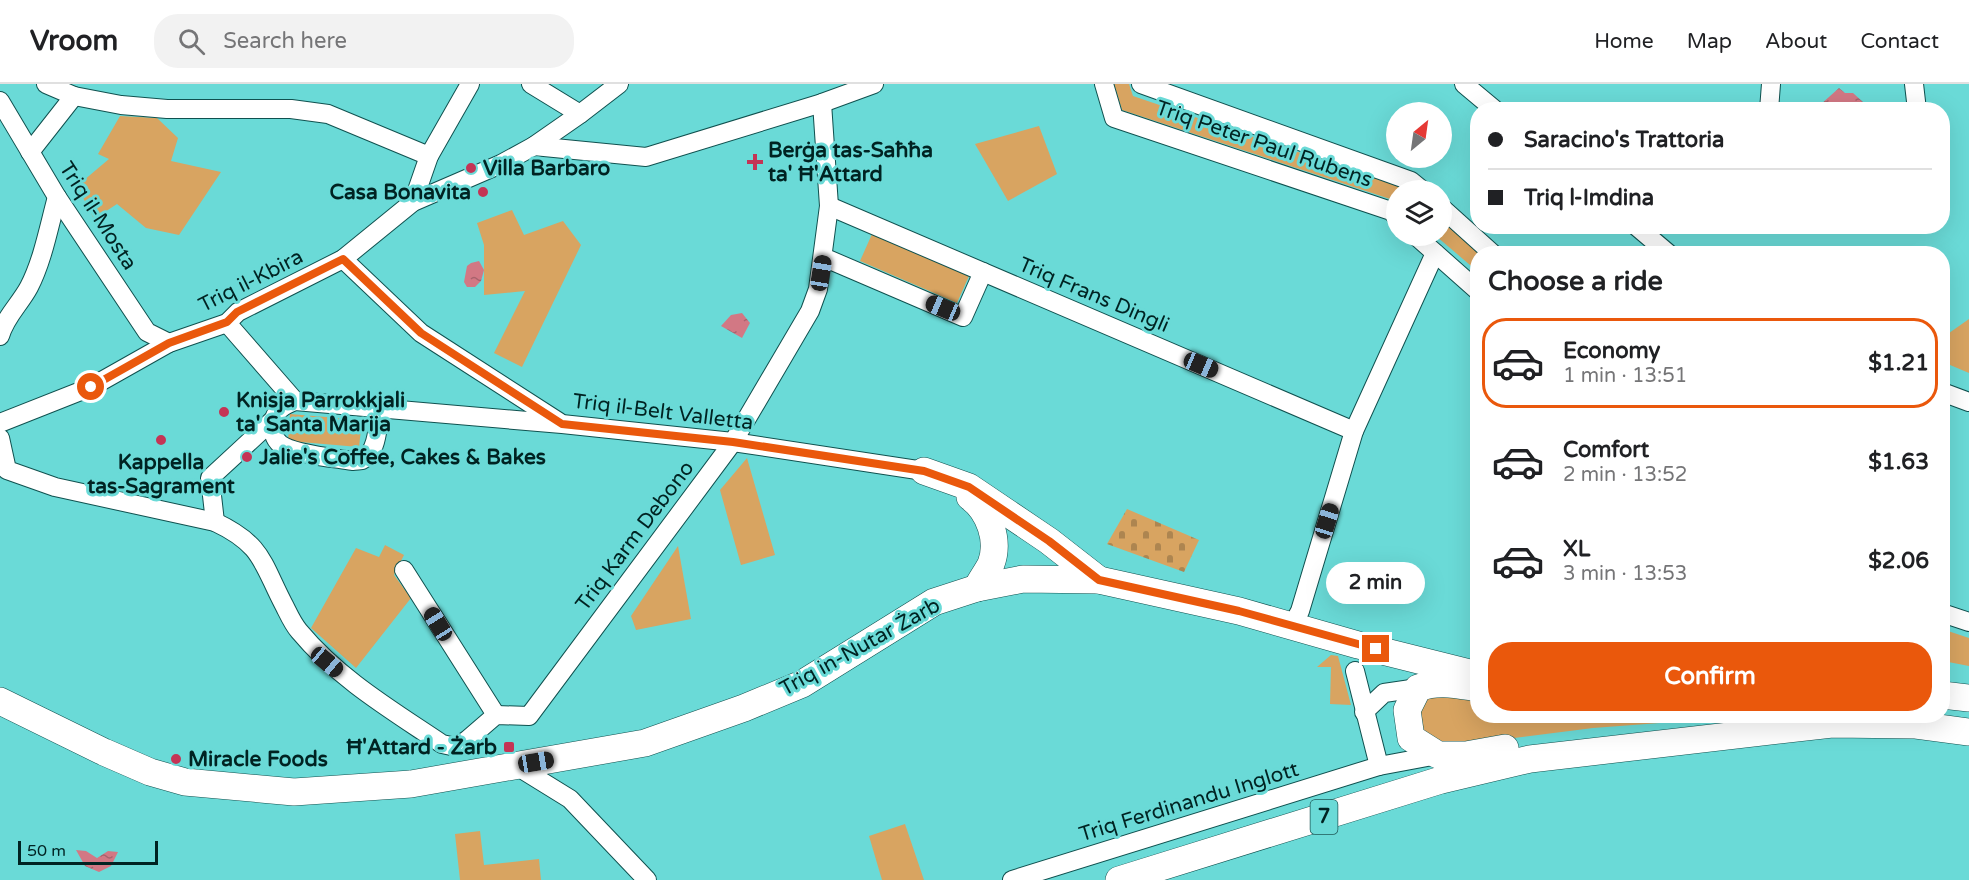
<!DOCTYPE html>
<meta charset="utf-8">
<style>
body{margin:0;font-family:"Varela Round",sans-serif;background:#f2f2f2;color:#202124;height:100vh;display:flex;flex-direction:column;font-size:22px;white-space:nowrap}
*{box-sizing:border-box;margin:0}
p{font-size:20px;color:#757577}
.icon{flex:none;width:33px;height:33px;fill:none;stroke:currentColor;stroke-width:2;stroke-linecap:round;stroke-linejoin:round}
.map{position:relative;flex:1;overflow:hidden}
.sheet{position:absolute;left:1470px;top:162px;width:480px;height:477px;display:flex;flex-direction:column;background:#fff;border-radius:24px;box-shadow:0 6px 24px #0002}
.sheet>*{flex:none}
.banner{position:absolute;left:1470px;top:18px;width:480px;height:132px;border-radius:24px;box-shadow:0 6px 24px #0002;display:grid;align-content:center;height:132px;padding:0 18px;background:#fff}
.needle{width:39px;rotate:29deg}
.controls{position:absolute;left:1386px;top:18px;display:grid;gap:12px}
.controls a{display:grid;place-items:center;width:66px;height:66px;border-radius:50%;background:#fff;box-shadow:0 6px 24px #0002;font-size:30px}
.scale{position:absolute;left:18px;bottom:15px;width:140px;box-sizing:border-box;padding-left:6px;border:3px solid #002322;border-top:0;font-size:16px;line-height:21px;white-space:nowrap;color:#002322;-webkit-text-stroke:4px #6adad7;paint-order:stroke}
.end{position:absolute;width:27px;height:27px;margin:-14px;border:8px solid #ea580c;background:#fff;box-shadow:0 0 0 3px #fff}
.from{border-radius:50%}
.bubble{position:absolute;height:42px;border-radius:21px;background:#fff;box-shadow:0 6px 24px #0002;font-size:20px;font-weight:800;line-height:42px;text-align:center}
.car{position:absolute;width:18px;height:36px;margin:-18px -9px;border-radius:8px;box-shadow:0 0 4px 2px #0007;background:linear-gradient(#222 24%,#8ab4d8 0 40%,#222 0 76%,#8ab4d8 0 86%,#222 0)}
.banner b{display:flex;align-items:center;gap:21px;height:57px;font-size:22px}
.banner b+b{border-top:2px solid #e0e0e0}
.banner i{width:15px;height:15px;background:#202124}
ul{padding:0;list-style:none}
li{display:flex;align-items:center;gap:18px;height:90px;margin:0 12px 9px;padding:0 6px;border:3px solid transparent;border-radius:24px}
li div{flex:1}
li b{display:block;font-size:22px}
li em{font-style:normal;font-weight:800}
li.current{border-color:#ea580c}
li>.icon{width:54px;height:54px;stroke-width:1.5}
h2{padding:0 18px;font-size:27px;line-height:72px}
.action{display:flex;gap:12px;margin-top:auto;padding:12px 18px}
.action a{flex:1;height:69px;border-radius:24px;background:#ea580c;color:#fff;font-size:24px;font-weight:800;line-height:69px;text-align:center}
header{display:flex;align-items:center;gap:36px;box-sizing:border-box;height:84px;padding:0 30px;background:#fff;border-bottom:2px solid #e0e0e0}
header strong{font-size:28px}
nav{display:flex;gap:33px;margin-inline-start:auto;font-size:21px}
.search{width:420px;height:54px;background:#f2f2f2;display:flex;align-items:center;gap:15px;box-sizing:border-box;padding:0 21px;border-radius:24px;color:#757577;font-size:22px}
.map>svg:first-child{display:block}
.green{fill:#d8a461}
.cemetery{fill:url(#cemetery-stones)}
.water{fill:url(#water-ripples)}
.lines{fill:none;stroke-linecap:round;stroke-linejoin:round}
.minor-casing{stroke:#10514f;stroke-width:20}
.highway-casing{stroke:#10514f;stroke-width:28}
.minor{stroke:#fff;stroke-width:18}
.highway{stroke:#fff;stroke-width:27}
.route{stroke:#ea580c;stroke-width:8}
.poi-dot{fill:#c43455;stroke:#6adad7;stroke-width:2}
.labels{text-anchor:middle;dominant-baseline:central;stroke-width:6;stroke-linejoin:round;paint-order:stroke}
.shield{fill:#6adad7;stroke:#205a58;stroke-width:1.5}
.shield-label{font-size:20px;font-weight:bold;fill:#002322}
.street-label{font-size:21px;fill:#002322;stroke:#6adad7}
.poi-label{font-size:21px;font-weight:bold;fill:#002322;stroke:#6adad7;text-anchor:start}
</style>
<header>
<strong>Vroom</strong>
<div class="search"><svg class="icon" aria-label="search" viewBox="0 0 24 24"><circle cx="10" cy="10" r="6"/><path d="M15 15l6 6"/></svg>Search here</div>
<nav><a>Home</a><a>Map</a><a>About</a><a>Contact</a></nav>
</header>
<div class="map">
<svg width="1969" height="796" viewBox="0 0 1969 796">
<defs>
<pattern id="cemetery-stones" width="16" height="16" patternUnits="userSpaceOnUse" patternTransform="scale(1.5)"><rect width="16" height="16" fill="#d8a461"/><path d="M2 7V4a2 2 0 0 1 4 0v3zM10 15v-3a2 2 0 0 1 4 0v3z" fill="#ad8550"/></pattern>
<pattern id="water-ripples" width="26" height="14" patternUnits="userSpaceOnUse" patternTransform="scale(1.5)"><rect width="26" height="14" fill="#d27884"/><path d="M2 4q2-2 4 0t4 0M15 11q2-2 4 0t4 0" fill="none" stroke="#a8626c"/></pattern>
</defs>
<rect width="100%" height="100%" fill="#6adad7"/>
<g class="green">
<polygon points="1114,0 1129,0 1133,12 1404,104 1407,106 1396,106 1396,117 1122,26"/>
<polygon points="120,32 157,34 178,54 171,77 221,88 179,151 146,144 117,120 94,135 77,102 109,75 98,70"/>
<polygon points="1039,42 1057,90 1008,117 975,60"/>
<polygon points="512,126 524,151 563,137 581,161 522,283 494,269 525,207 484,211 484,161 477,139"/>
<polygon points="1442,137 1479,169 1478,170 1477,187 1436,152 1442,152"/>
<polygon points="872,150 969,192 957,219 860,177"/>
<polygon points="1969,235 1969,289 1943,278 1942,254"/>
<polygon points="290,330 362,336 359,363 288,357"/>
<polygon points="747,374 775,471 741,481 720,406"/>
<polygon points="385,461 404,471 394,491 411,514 356,584 311,544 356,464 379,473"/>
<polygon points="678,462 691,535 636,546 631,532"/>
<polygon points="1942,545 1969,554 1969,582 1943,577"/>
<polygon points="1331,571 1338,572 1351,621 1330,620 1331,583 1317,583"/>
<polygon points="1430,610 1477,611 1478,632 1753,632 1593,644 1483,658 1453,665 1420,649 1417,627"/>
<polygon points="905,740 924,796 882,796 869,752"/>
<polygon points="480,747 484,781 539,775 541,796 460,796 455,750"/>
</g>
<polygon class="cemetery" points="1127,425 1199,456 1184,488 1107,460"/>
<g class="water">
<polygon points="1839,4 1845,9 1853,9 1863,18 1862,25 1822,25 1820,21"/>
<polygon points="479,177 484,186 481,197 475,203 467,203 464,198 467,182 471,179"/>
<polygon points="742,229 750,239 742,254 721,242 731,231"/>
<polygon points="76,766 86,767 97,774 108,767 118,768 111,782 99,788 85,782"/>
</g>
<g class="lines">
<defs>
<g id="minor">
<polyline points="46,0 74,12 121,21 167,25 291,25 328,30 429,72"/>
<polyline points="531,0 580,30"/>
<polyline points="1104,0 1114,34 1391,127 1396,132"/>
<polyline points="1141,0 1411,97 1422,106"/>
<polyline points="1464,0 1495,26"/>
<polyline points="1914,0 1917,26"/>
<polyline points="0,17 57,113 147,248 169,259"/>
<polyline points="1769,26 1771,0"/>
<polyline points="534,62 646,73 822,19 874,0"/>
<polyline points="30,68 74,12"/>
<polyline points="413,118 429,72 470,0"/>
<polyline points="829,122 1354,347"/>
<polyline points="1442,124 1493,170"/>
<polyline points="1636,142 1669,170"/>
<polyline points="1416,152 1478,207"/>
<polyline points="823,173 963,233 983,188"/>
<polyline points="343,175 421,249 559,338"/>
<polyline points="227,239 295,317"/>
<path d="M0,252c5,-19 20,-32 29,-49 14,-27 20,-61 28,-90"/>
<polyline points="1942,308 1969,318"/>
<path d="M380,324c-2,15 -2,45 -18,52 0,0 -9,1 -10,1 -17,-3 -60,-7 -72,-17 -6,-5 -8,-14 -7,-21 2,-13 11,-18 22,-22l267,23 171,18 191,29"/>
<polyline points="0,339 91,303 169,259 227,239 238,228 343,175 413,118 501,80 534,62 580,30 619,0"/>
<path d="M0,354l7,32 48,17 160,35c49,23 47,42 70,85 4,8 8,17 14,24 40,48 91,78 143,113l14,3 11,-7 29,-25 33,1 204,-274 77,-131 8,-22 11,-83 -7,-103"/>
<polyline points="215,438 210,394 274,335"/>
<polyline points="404,486 496,631"/>
<polyline points="1942,529 1969,538"/>
<polyline points="1292,542 1300,527 1354,347 1435,169"/>
<polyline points="1355,587 1379,682"/>
<polyline points="1364,628 1384,609 1418,604"/>
<polyline points="515,681 570,715 647,796"/>
<polyline points="1012,796 1379,682 1438,671"/>
</g>
<g id="highway">
<polyline points="924,387 969,403 1049,457 1099,496"/>
<path d="M970,413c19,14 30,43 21,67 -4,8 -10,16 -14,24"/>
<path d="M1472,603c-19,-3 -36,-6 -54,1l-11,22 4,28 27,17h28l39,-7"/>
<polyline points="1942,611 1969,614"/>
<polyline points="0,617 104,668 150,688 185,698 294,708 411,700 645,659 744,624 802,600 934,518 977,504 1023,495 1099,496 1239,527 1358,561 1478,591"/>
<polyline points="1119,796 1441,696 1530,675 1832,640 1916,641 1969,648"/>
</g>
</defs>
<use href="#minor" class="minor-casing"/>
<use href="#highway" class="highway-casing"/>
<use href="#minor" class="minor"/>
<use href="#highway" class="highway"/>
</g>
<g class="lines">
<polyline class="route" points="91,303 169,259 227,238 237,228 343,175 421,249 562,340 733,358 924,387 969,403 1049,457 1099,496 1239,527 1376,565"/>
</g>
<g class="poi-dot">
<path d="M752 69h6v6h6v6h-6v6h-6v-6h-6v-6h6z"/>
<circle cx="471" cy="84" r="6"/>
<circle cx="483" cy="108" r="6"/>
<circle cx="224" cy="328" r="6"/>
<circle cx="161" cy="356" r="6"/>
<circle cx="247" cy="373" r="6"/>
<rect x="503" y="657" width="12" height="12" rx="3"/>
<circle cx="176" cy="675" r="6"/>
</g>
<g class="labels">
<rect class="shield" x="1310.5" y="716" width="27" height="34" rx="4.5"/>
<g class="shield-label">
<text x="1324" y="733">7</text>
</g>
<g class="street-label">
<text transform="translate(1264 60) rotate(19)">Triq Peter Paul Rubens</text>
<text transform="translate(98 132) rotate(57)">Triq il-Mosta</text>
<text transform="translate(251 197) rotate(-27)">Triq il-Kbira</text>
<text transform="translate(1094 211) rotate(23)">Triq Frans Dingli</text>
<text transform="translate(663 328) rotate(7)">Triq il-Belt Valletta</text>
<text transform="translate(635 452) rotate(-53)">Triq Karm Debono</text>
<text transform="translate(860 563) rotate(-29)">Triq in-Nutar Żarb</text>
<text transform="translate(1189 718) rotate(-17)">Triq Ferdinandu Inglott</text>
</g>
<g class="poi-label">
<text x="768" y="66">Berġa tas-Saħħa<tspan x="768" dy="24">ta' Ħ'Attard</tspan></text>
<text x="483" y="84">Villa Barbaro</text>
<text x="471" y="108" text-anchor="end">Casa Bonavita</text>
<text x="236" y="316">Knisja Parrokkjali<tspan x="236" dy="24">ta' Santa Marija</tspan></text>
<text x="259" y="373">Jalie's Coffee, Cakes &amp; Bakes</text>
<text x="161" y="378" text-anchor="middle">Kappella<tspan x="161" dy="24">tas-Sagrament</tspan></text>
<text x="497" y="663" text-anchor="end">Ħ'Attard - Żarb</text>
<text x="188" y="675">Miracle Foods</text>
</g>
</g>
</svg>
<div class="controls">
<a><svg class="needle" viewBox="-14 -14 28 28"><path d="M0-13l5 13h-10z" fill="#e53935"/><path d="M0 13l5-13h-10z" fill="#757577"/></svg></a>
<a><svg class="icon" aria-label="layers" viewBox="0 0 24 24"><path d="M12 4l9 5-9 5-9-5zM3 14l9 5 9-5"/></svg></a>
</div>
<div class="scale">50 m</div>
<i class="end from" style="left:91px;top:303px"></i>
<i class="end" style="left:1376px;top:565px"></i>
<div class="bubble" style="left:1326px;top:478px;width:99px">2 min</div>
<i class="car" style="left:821px;top:189px;rotate:9deg"></i>
<i class="car" style="left:943px;top:224px;rotate:293deg"></i>
<i class="car" style="left:1201px;top:281px;rotate:113deg"></i>
<i class="car" style="left:1327px;top:437px;rotate:17deg"></i>
<i class="car" style="left:438px;top:540px;rotate:328deg"></i>
<i class="car" style="left:327px;top:578px;rotate:130deg"></i>
<i class="car" style="left:536px;top:678px;rotate:81deg"></i>
<div class="banner">
<b><i class="from"></i>Saracino's Trattoria</b>
<b><i></i>Triq l-Imdina</b>
</div>
<section class="sheet">
<h2>Choose a ride</h2>
<ul>
<li class="current"><svg class="icon" aria-label="car" viewBox="0 0 24 24"><path d="M5 17H2v-5l4-1 3-4h7l3 4 3 1v5h-3M9 17h6M6 11h13"/><circle cx="7" cy="17" r="2"/><circle cx="17" cy="17" r="2"/></svg><div><b>Economy</b><p>1 min · 13:51</p></div><em>$1.21</em></li>
<li><svg class="icon" aria-label="car" viewBox="0 0 24 24"><path d="M5 17H2v-5l4-1 3-4h7l3 4 3 1v5h-3M9 17h6M6 11h13"/><circle cx="7" cy="17" r="2"/><circle cx="17" cy="17" r="2"/></svg><div><b>Comfort</b><p>2 min · 13:52</p></div><em>$1.63</em></li>
<li><svg class="icon" aria-label="car" viewBox="0 0 24 24"><path d="M5 17H2v-5l4-1 3-4h7l3 4 3 1v5h-3M9 17h6M6 11h13"/><circle cx="7" cy="17" r="2"/><circle cx="17" cy="17" r="2"/></svg><div><b>XL</b><p>3 min · 13:53</p></div><em>$2.06</em></li>
</ul>
<div class="action"><a>Confirm</a></div>
</section>
</div>
